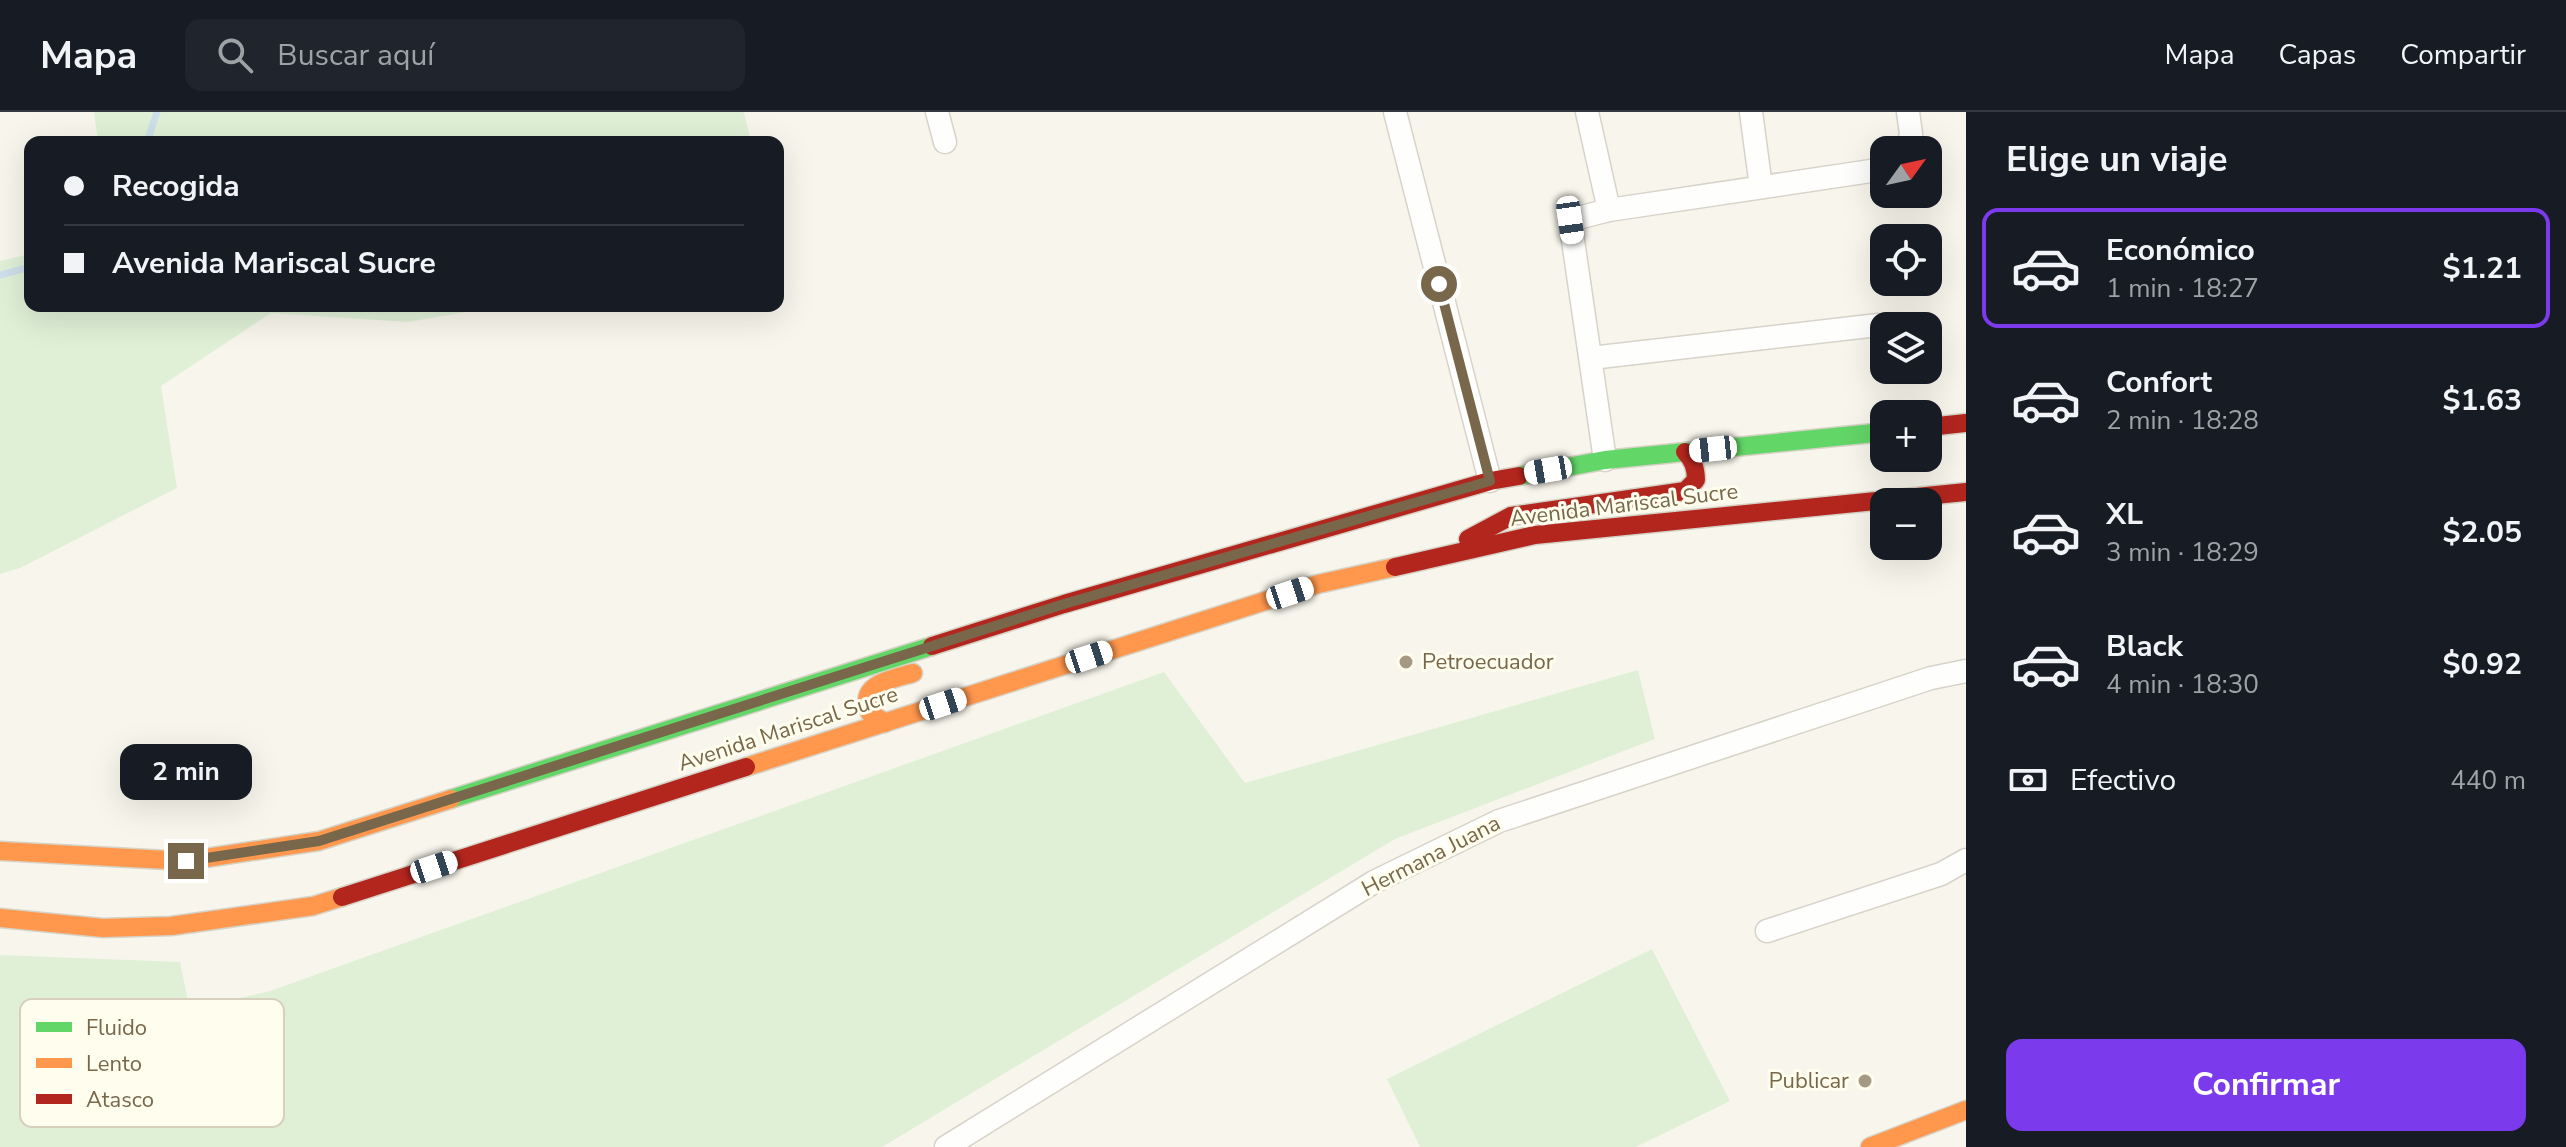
<!DOCTYPE html>
<html lang="es">
<meta charset="utf-8">
<style>
body{margin:0;font-family:"Nunito Sans",sans-serif;background:#20242c;color:#f1f3f6;height:100vh;display:flex;flex-direction:column;font-size:30px;white-space:nowrap}
*{box-sizing:border-box;margin:0}
p{font-size:26px;color:#9ea1a6}
.icon{flex:none;width:44px;height:44px;fill:none;stroke:currentColor;stroke-width:2;stroke-linecap:round;stroke-linejoin:round}
.map{position:relative;flex:1;overflow:hidden}
.panel{display:flex;flex-direction:column;background:#171b24;width:600px}
.panel>*{flex:none}
.banner{position:absolute;left:24px;top:24px;width:760px;height:176px;border-radius:16px;box-shadow:0 8px 32px #0002;display:grid;align-content:center;height:176px;padding:0 40px;background:#171b24}
.needle{width:52px;rotate:57deg}
.tools{position:absolute;left:1870px;top:24px;display:grid;gap:16px}
.tools a{display:grid;place-items:center;width:72px;height:72px;border-radius:16px;background:#171b24;box-shadow:0 8px 32px #0002;font-size:40px}
.end{position:absolute;width:36px;height:36px;margin:-18px;border:10px solid #78674a;background:#fff;box-shadow:0 0 0 4px #fff}
.from{border-radius:50%}
.bubble{position:absolute;height:56px;border-radius:16px;background:#171b24;box-shadow:0 8px 32px #0002;font-size:26px;font-weight:700;line-height:56px;text-align:center}
.car{position:absolute;width:24px;height:48px;margin:-24px -12px;border-radius:10px;box-shadow:0 0 6px 2px #0007;background:linear-gradient(#fff 24%,#345 0 40%,#fff 0 76%,#345 0 86%,#fff 0)}
.banner b{display:flex;align-items:center;gap:28px;height:76px;font-size:30px}
.banner b+b{border-top:2px solid #363941}
.banner i{width:20px;height:20px;background:#f1f3f6}
ul{padding:0;list-style:none}
li{display:flex;align-items:center;gap:24px;height:120px;margin:0 16px 12px;padding:0 24px;border:4px solid transparent;border-radius:16px}
li div{flex:1}
li b{display:block;font-size:30px}
li em{font-style:normal;font-weight:700}
li.selected{border-color:#7c3aed}
li>.icon{width:72px;height:72px;stroke-width:1.5}
h2{padding:0 40px;font-size:36px;line-height:96px}
.pay{display:flex;align-items:center;gap:20px;height:88px;padding:0 40px;font-size:30px}
.pay p{margin-inline-start:auto}
.action{display:flex;gap:16px;margin-top:auto;padding:16px 40px}
.action a{flex:1;height:92px;border-radius:16px;background:#7c3aed;color:#fff;font-size:32px;font-weight:700;line-height:92px;text-align:center}
header{display:flex;align-items:center;gap:48px;box-sizing:border-box;height:112px;padding:0 40px;background:#171b24;border-bottom:2px solid #363941}
header strong{font-size:38px}
nav{display:flex;gap:44px;margin-inline-start:auto;font-size:28px}
.search{width:560px;height:72px;background:#20242c;display:flex;align-items:center;gap:20px;box-sizing:border-box;padding:0 28px;border-radius:16px;color:#9ea1a6;font-size:30px}
main{display:flex;flex:1;min-height:0}
.map>svg:first-child{display:block}
.green{fill:#dff0d7}
.lines{fill:none;stroke-linecap:round;stroke-linejoin:round}
.stream{stroke:#cddfe9;stroke-width:7}
.street-casing{stroke:#d7d3ca;stroke-width:25}
.fast-casing{stroke:#d7d2c6;stroke-width:21}
.slow-casing{stroke:#d7d2c6;stroke-width:21}
.jam-casing{stroke:#d7d2c6;stroke-width:21}
.street{stroke:#fefefc;stroke-width:22}
.fast{stroke:#63d668;stroke-width:18}
.slow{stroke:#ff974d;stroke-width:18}
.jam{stroke:#b3261e;stroke-width:18}
.route{stroke:#78674a;stroke-width:10}
.poi-dot{fill:#a59983;stroke:#fffdee;stroke-width:3}
.labels{text-anchor:middle;dominant-baseline:central;stroke-width:6;stroke-linejoin:round;paint-order:stroke}
.street-label{font-size:22px;fill:#78674a;stroke:#fffdee}
.poi-label{font-size:22px;fill:#78674a;stroke:#fffdee;text-anchor:start}
.key{fill:#fffdee;stroke:#d6d0bd;stroke-width:2}
.key-label{font-size:22px;fill:#78674a}
</style>
<header>
<strong>Mapa</strong>
<div class="search"><svg class="icon" aria-label="search" viewBox="0 0 24 24"><circle cx="10" cy="10" r="6"/><path d="M15 15l6 6"/></svg>Buscar aquí</div>
<nav><a>Mapa</a><a>Capas</a><a>Compartir</a></nav>
</header>
<main>
<div class="map">
<svg width="1966" height="1035" viewBox="0 0 1966 1035">
<rect width="100%" height="100%" fill="#f8f6ec"/>
<g class="green">
<polygon points="94,0 744,0 751,30 98,30"/>
<polygon points="30,142 30,194 500,194 408,210 271,201 161,274 177,376 20,456 0,462 0,149"/>
<polygon points="1638,558 1655,627 1395,727 882,1035 0,1035 0,843 180,850 190,898 270,879 1164,560 1245,671"/>
<polygon points="1652,837 1730,989 1636,1035 1420,1035 1387,967"/>
</g>
<g class="lines">
<g class="stream">
<polyline points="147,30 157,0"/>
<polyline points="0,163 30,155"/>
</g>
<defs>
<g id="street">
<polyline points="937,0 945,30"/>
<polyline points="1395,0 1490,369"/>
<polyline points="1587,0 1609,98"/>
<polyline points="1751,0 1761,75"/>
<polyline points="1907,38 1911,22 1908,0"/>
<polyline points="1591,246 1878,213"/>
<polyline points="1605,348 1570,108 1609,98 1884,57"/>
<polyline points="1767,819 1941,762 1966,748"/>
<polyline points="946,1035 1374,770 1499,709 1931,566 1966,559"/>
</g>
<g id="fast">
<polyline points="1519,364 1605,348 1884,320"/>
<polyline points="451,687 932,534"/>
</g>
<g id="slow">
<path d="M885,611l-15,-10c-13,-29 22,-34 43,-40"/>
<polyline points="746,655 1318,472 1395,455"/>
<polyline points="0,739 186,749 319,729 451,687"/>
<polyline points="0,806 103,816 171,814 313,794 342,785"/>
<polyline points="1870,1035 1966,998"/>
</g>
<g id="jam">
<polyline points="1928,315 1966,311"/>
<path d="M1468,427l43,-23 174,-25 11,-11c0,-12 -3,-20 -11,-28"/>
<polyline points="1395,455 1535,423 1966,380"/>
<polyline points="932,534 1064,492 1490,369 1519,364"/>
<polyline points="342,785 746,655"/>
</g>
</defs>
<use href="#street" class="street-casing"/>
<use href="#fast" class="fast-casing"/>
<use href="#slow" class="slow-casing"/>
<use href="#jam" class="jam-casing"/>
<use href="#street" class="street"/>
<use href="#fast" class="fast"/>
<use href="#slow" class="slow"/>
<use href="#jam" class="jam"/>
</g>
<g class="lines">
<polyline class="route" points="186,749 319,729 1064,492 1490,369 1439,172"/>
</g>
<g class="poi-dot">
<circle cx="1406" cy="550" r="8"/>
<circle cx="1865" cy="969" r="8"/>
</g>
<g class="labels">
<g class="street-label">
<text transform="translate(1624 393) rotate(-7)">Avenida Mariscal Sucre</text>
<text transform="translate(788 617) rotate(-18)">Avenida Mariscal Sucre</text>
<text transform="translate(1431 744) rotate(-27)">Hermana Juana</text>
</g>
<g class="poi-label">
<text x="1422" y="550">Petroecuador</text>
<text x="1849" y="969" text-anchor="end">Publicar</text>
</g>
</g>
<rect x="20" y="887" width="264" height="128" rx="12" class="key"/>
<rect x="36" y="910" width="36" height="10" fill="#63d668"/>
<rect x="36" y="946" width="36" height="10" fill="#ff974d"/>
<rect x="36" y="982" width="36" height="10" fill="#b3261e"/>
<g class="key-label">
<text x="86" y="923">Fluido</text>
<text x="86" y="959">Lento</text>
<text x="86" y="995">Atasco</text>
</g>
</svg>
<div class="tools">
<a><svg class="needle" viewBox="-14 -14 28 28"><path d="M0-13l5 13h-10z" fill="#e53935"/><path d="M0 13l5-13h-10z" fill="#9ea1a6"/></svg></a>
<a><svg class="icon" aria-label="locate" viewBox="0 0 24 24"><circle cx="12" cy="12" r="6"/><path d="M12 2v4M12 18v4M2 12h4M18 12h4"/></svg></a>
<a><svg class="icon" aria-label="layers" viewBox="0 0 24 24"><path d="M12 4l9 5-9 5-9-5zM3 14l9 5 9-5"/></svg></a>
<a>+</a>
<a>−</a>
</div>
<i class="end from" style="left:1439px;top:172px"></i>
<i class="end" style="left:186px;top:749px"></i>
<div class="bubble" style="left:120px;top:632px;width:132px">2 min</div>
<i class="car" style="left:1570px;top:108px;rotate:172deg"></i>
<i class="car" style="left:1713px;top:337px;rotate:264deg"></i>
<i class="car" style="left:1548px;top:358px;rotate:260deg"></i>
<i class="car" style="left:1290px;top:481px;rotate:72deg"></i>
<i class="car" style="left:1089px;top:545px;rotate:72deg"></i>
<i class="car" style="left:943px;top:592px;rotate:72deg"></i>
<i class="car" style="left:434px;top:755px;rotate:72deg"></i>
<div class="banner">
<b><i class="from"></i>Recogida</b>
<b><i></i>Avenida Mariscal Sucre</b>
</div>
</div>
<section class="panel">
<h2>Elige un viaje</h2>
<ul>
<li class="selected"><svg class="icon" aria-label="car" viewBox="0 0 24 24"><path d="M5 17H2v-5l4-1 3-4h7l3 4 3 1v5h-3M9 17h6M6 11h13"/><circle cx="7" cy="17" r="2"/><circle cx="17" cy="17" r="2"/></svg><div><b>Económico</b><p>1 min · 18:27</p></div><em>$1.21</em></li>
<li><svg class="icon" aria-label="car" viewBox="0 0 24 24"><path d="M5 17H2v-5l4-1 3-4h7l3 4 3 1v5h-3M9 17h6M6 11h13"/><circle cx="7" cy="17" r="2"/><circle cx="17" cy="17" r="2"/></svg><div><b>Confort</b><p>2 min · 18:28</p></div><em>$1.63</em></li>
<li><svg class="icon" aria-label="car" viewBox="0 0 24 24"><path d="M5 17H2v-5l4-1 3-4h7l3 4 3 1v5h-3M9 17h6M6 11h13"/><circle cx="7" cy="17" r="2"/><circle cx="17" cy="17" r="2"/></svg><div><b>XL</b><p>3 min · 18:29</p></div><em>$2.05</em></li>
<li><svg class="icon" aria-label="car" viewBox="0 0 24 24"><path d="M5 17H2v-5l4-1 3-4h7l3 4 3 1v5h-3M9 17h6M6 11h13"/><circle cx="7" cy="17" r="2"/><circle cx="17" cy="17" r="2"/></svg><div><b>Black</b><p>4 min · 18:30</p></div><em>$0.92</em></li>
</ul>
<div class="pay"><svg class="icon" aria-label="cash" viewBox="0 0 24 24"><path d="M3 7h18v10H3z"/><circle cx="12" cy="12" r="2"/></svg>Efectivo<p>440 m</p></div>
<div class="action"><a>Confirmar</a></div>
</section>
</main>
